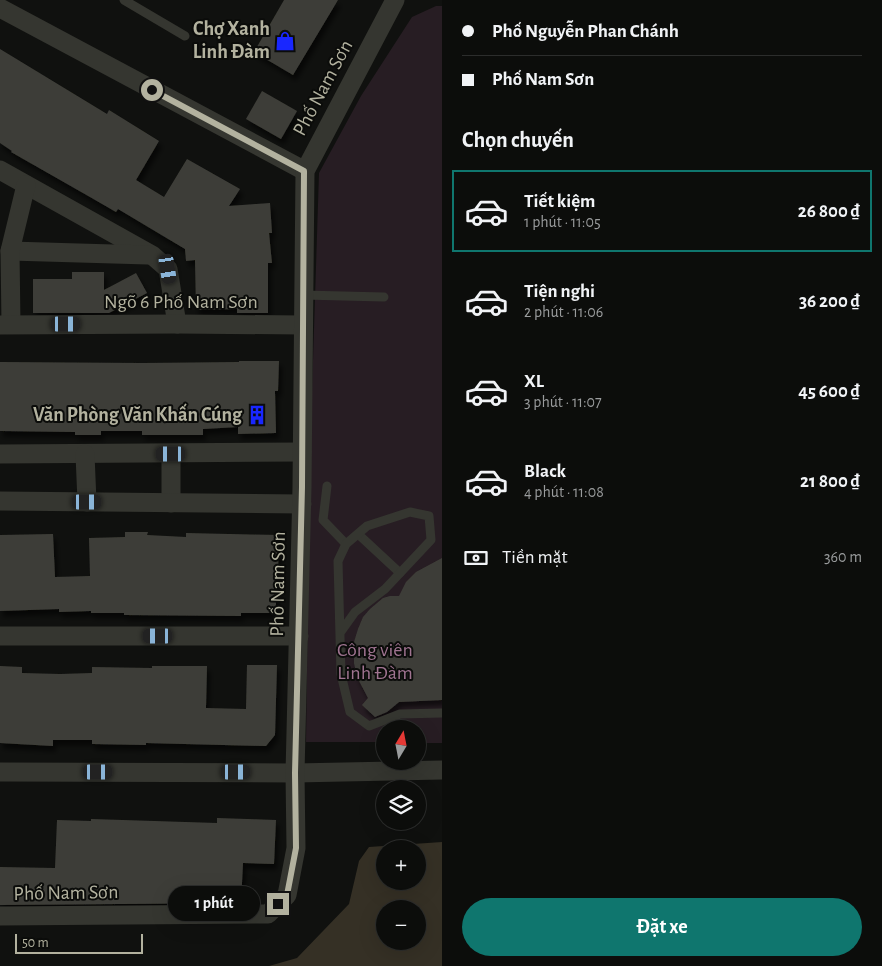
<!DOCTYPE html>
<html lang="vi">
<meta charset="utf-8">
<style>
body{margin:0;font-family:"Alegreya Sans",sans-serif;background:#151614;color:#f1f3f6;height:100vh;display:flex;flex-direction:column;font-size:19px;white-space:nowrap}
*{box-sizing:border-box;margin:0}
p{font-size:16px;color:#9a9c9d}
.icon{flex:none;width:28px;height:28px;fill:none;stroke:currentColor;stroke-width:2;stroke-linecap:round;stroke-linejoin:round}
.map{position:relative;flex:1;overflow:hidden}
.panel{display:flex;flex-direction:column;background:#0c0d0b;width:440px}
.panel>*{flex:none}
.guide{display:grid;align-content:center;height:110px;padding:0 20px;background:#0c0d0b}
.needle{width:32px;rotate:10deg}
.controls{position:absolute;left:376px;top:720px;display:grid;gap:10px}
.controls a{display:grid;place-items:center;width:50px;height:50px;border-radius:50%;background:#0c0d0b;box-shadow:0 5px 20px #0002,0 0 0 1px #2c2d2c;font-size:25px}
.scale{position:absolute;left:15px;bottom:12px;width:128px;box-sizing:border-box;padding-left:5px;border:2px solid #b3b29f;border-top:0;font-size:14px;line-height:18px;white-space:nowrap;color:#b3b29f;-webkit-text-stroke:4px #0b0c0a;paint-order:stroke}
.end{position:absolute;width:22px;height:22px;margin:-11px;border:6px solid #b3b29f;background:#111;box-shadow:0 0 0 2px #111}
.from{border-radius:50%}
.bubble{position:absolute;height:35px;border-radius:18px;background:#0c0d0b;box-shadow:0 5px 20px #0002,0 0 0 1px #2c2d2c;font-size:16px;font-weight:700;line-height:35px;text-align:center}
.car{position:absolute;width:15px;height:30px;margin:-15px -8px;border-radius:6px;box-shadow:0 0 4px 1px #0007;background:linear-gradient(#222 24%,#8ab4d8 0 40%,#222 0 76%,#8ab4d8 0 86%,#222 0)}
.guide b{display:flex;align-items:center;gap:18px;height:48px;font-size:19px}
.guide b+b{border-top:1px solid #2c2d2c}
.guide i{width:12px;height:12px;background:#f1f3f6}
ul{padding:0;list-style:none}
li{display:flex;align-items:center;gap:15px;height:82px;margin:0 10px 8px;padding:0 10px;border:2px solid transparent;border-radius:0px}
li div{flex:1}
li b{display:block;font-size:19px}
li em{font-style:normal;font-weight:700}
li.current{border-color:#0f766e}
li>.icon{width:45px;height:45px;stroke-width:1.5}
h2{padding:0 20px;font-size:22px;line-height:60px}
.pay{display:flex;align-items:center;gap:12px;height:55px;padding:0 20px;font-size:19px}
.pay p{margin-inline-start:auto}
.button{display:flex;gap:10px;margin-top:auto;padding:10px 20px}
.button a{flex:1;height:58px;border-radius:30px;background:#0f766e;color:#fff;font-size:20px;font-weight:700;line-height:58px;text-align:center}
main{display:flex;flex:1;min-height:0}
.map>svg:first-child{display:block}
.green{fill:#271d23}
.water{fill:#353025;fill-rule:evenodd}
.building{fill:#3e3e38;filter:url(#shadow)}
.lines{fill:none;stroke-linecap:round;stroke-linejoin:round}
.service{stroke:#353630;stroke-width:9}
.minor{stroke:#353630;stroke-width:19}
.route{stroke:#b3b29f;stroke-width:6}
.labels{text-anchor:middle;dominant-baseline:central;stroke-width:4;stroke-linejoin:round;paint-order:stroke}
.poi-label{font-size:20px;font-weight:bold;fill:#b3b29f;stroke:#0b0c0a;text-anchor:end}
.street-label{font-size:20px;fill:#b3b29f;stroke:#0b0c0a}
.park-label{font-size:20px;fill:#a07491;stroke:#0b0c0a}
</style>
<main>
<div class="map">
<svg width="442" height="966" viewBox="0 0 442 966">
<defs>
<filter id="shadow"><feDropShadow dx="3" dy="5.5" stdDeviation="2.5" flood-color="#0009"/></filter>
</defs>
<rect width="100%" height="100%" fill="#10110f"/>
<polygon class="green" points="436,6 442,6 442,743 418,743 418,729 385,729 385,742 306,742 310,454 319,173 361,96 412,17"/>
<path class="water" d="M442,842v124h-173l28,-8 52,-54 10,-43 10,-14zM385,849h33v32h-33zM385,909h33v32h-33z"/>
<g class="building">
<polygon points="284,0 338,0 293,75 254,52"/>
<polygon points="0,49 107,114 109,110 159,141 136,180 164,197 187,159 240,189 229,206 270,203 272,233 269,233 272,263 268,263 268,313 237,313 237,309 196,310 195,260 186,261 185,249 118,209 116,212 90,197 11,152 12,151 0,143"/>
<polygon points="262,91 297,111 281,139 246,119"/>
<polygon points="72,272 104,272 104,290 136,273 147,293 109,313 33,313 33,279 72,279"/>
<polygon points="239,361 279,361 278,391 275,391 276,433 238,434 238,427 203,429 203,435 142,435 142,431 101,431 101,435 75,435 75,432 0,431 0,362 143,363 239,362"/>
<polygon points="125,532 148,532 147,535 186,537 186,533 279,535 278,571 276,571 276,613 241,613 241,616 124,615 124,613 91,613 91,611 59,612 59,609 0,611 0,535 53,534 55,577 90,576 89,538 125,537"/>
<polygon points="442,558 442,700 399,702 387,712 375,717 362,705 368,698 357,677 354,663 354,642 358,629 363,617 370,609 383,598 390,596 399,596 406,582 416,572"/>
<polygon points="247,665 277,665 275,735 266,746 146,743 146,745 92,744 92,740 53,740 53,746 0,743 0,666 22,667 22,673 60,674 92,673 92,667 152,668 152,666 207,666 206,708 246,709"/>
<polygon points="217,818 276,820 274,864 243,863 241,903 0,905 0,867 55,868 57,820 91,821 91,819 217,823"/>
</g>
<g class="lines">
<g class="service">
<polyline points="124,0 185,36"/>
<polyline points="303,295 384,297"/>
<polyline points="327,486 323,520 346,544"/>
<polyline points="358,534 400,573"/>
<polyline points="340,633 355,612 385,589 431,540 429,516 410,512 367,526 346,544 338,561 341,674 350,712 369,726 400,714 442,713"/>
</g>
<g class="minor">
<polyline points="0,8 305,171"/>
<polyline points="0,170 152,255 168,269 177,324"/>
<polyline points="10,251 148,255"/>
<polyline points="11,324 10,251 26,185"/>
<polyline points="0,325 177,324 303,325"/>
<polyline points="0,454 302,452"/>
<polyline points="85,454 87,502"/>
<polyline points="171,454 171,503"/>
<polyline points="0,501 302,504"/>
<polyline points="0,636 299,636"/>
<polyline points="0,772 295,773 442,770"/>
<polyline points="0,916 268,914 287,895 296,848 295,773 302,487 305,171 395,0"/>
</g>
</g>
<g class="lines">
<polyline class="route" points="152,90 304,171 302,487 295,773 296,848 287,895 278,904"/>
</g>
<defs>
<symbol id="shop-bare" viewBox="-9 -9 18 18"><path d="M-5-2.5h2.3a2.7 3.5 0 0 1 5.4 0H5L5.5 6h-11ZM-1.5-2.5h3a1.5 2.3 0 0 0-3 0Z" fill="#1927ff" stroke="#0b0c0a" stroke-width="2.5" paint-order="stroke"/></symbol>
<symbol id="building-bare" viewBox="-9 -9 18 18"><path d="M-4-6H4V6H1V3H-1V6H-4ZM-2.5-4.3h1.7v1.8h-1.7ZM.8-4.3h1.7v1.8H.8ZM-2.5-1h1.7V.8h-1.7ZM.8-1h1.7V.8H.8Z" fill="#1927ff" stroke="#0b0c0a" stroke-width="2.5" paint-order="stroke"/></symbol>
</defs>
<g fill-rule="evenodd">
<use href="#shop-bare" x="271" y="27" width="28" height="28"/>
<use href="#building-bare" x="243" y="401" width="28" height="28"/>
</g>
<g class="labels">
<g class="poi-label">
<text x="270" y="29">Chợ Xanh<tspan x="270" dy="23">Linh Đàm</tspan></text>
<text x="242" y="415">Văn Phòng Văn Khấn Cúng</text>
</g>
<g class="street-label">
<text transform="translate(323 88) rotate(-62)">Phố Nam Sơn</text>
<text x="181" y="302">Ngõ 6 Phố Nam Sơn</text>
<text transform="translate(278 584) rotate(-89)">Phố Nam Sơn</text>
<text transform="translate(66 893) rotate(-1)">Phố Nam Sơn</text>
</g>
<g class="park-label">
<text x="375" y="650">Công viên<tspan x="375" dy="23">Linh Đàm</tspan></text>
</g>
</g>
</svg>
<div class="controls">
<a><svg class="needle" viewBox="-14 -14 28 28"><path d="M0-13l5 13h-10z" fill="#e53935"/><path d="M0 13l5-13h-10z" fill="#9a9c9d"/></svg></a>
<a><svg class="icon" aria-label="layers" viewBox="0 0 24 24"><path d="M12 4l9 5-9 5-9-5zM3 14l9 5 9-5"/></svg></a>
<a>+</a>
<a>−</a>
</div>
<div class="scale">50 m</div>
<i class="end from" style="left:152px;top:90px"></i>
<i class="end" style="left:278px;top:904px"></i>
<div class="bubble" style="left:168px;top:886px;width:92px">1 phút</div>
<i class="car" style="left:168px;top:269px;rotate:171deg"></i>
<i class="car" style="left:66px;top:324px;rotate:90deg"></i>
<i class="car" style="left:171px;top:454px;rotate:270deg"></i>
<i class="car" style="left:87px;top:502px;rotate:90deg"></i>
<i class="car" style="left:158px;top:636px;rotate:270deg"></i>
<i class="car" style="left:98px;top:772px;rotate:90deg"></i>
<i class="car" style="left:236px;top:772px;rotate:90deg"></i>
</div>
<section class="panel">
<div class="guide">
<b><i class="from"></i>Phố Nguyễn Phan Chánh</b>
<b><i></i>Phố Nam Sơn</b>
</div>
<h2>Chọn chuyến</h2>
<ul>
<li class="current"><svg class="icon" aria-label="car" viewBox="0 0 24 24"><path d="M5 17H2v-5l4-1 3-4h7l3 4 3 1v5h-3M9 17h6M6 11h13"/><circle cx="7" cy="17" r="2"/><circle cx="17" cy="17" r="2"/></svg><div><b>Tiết kiệm</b><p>1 phút · 11:05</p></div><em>26 800 ₫</em></li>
<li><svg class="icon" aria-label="car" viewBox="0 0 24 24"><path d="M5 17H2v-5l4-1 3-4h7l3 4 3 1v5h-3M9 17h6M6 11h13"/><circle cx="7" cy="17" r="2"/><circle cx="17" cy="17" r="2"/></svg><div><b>Tiện nghi</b><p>2 phút · 11:06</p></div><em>36 200 ₫</em></li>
<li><svg class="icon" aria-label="car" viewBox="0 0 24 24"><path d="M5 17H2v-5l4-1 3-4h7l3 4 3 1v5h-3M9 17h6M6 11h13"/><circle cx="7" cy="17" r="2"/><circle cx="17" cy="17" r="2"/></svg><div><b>XL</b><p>3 phút · 11:07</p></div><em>45 600 ₫</em></li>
<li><svg class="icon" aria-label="car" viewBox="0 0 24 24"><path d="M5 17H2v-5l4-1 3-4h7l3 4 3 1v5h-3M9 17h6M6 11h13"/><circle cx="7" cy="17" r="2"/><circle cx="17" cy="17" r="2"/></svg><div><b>Black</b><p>4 phút · 11:08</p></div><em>21 800 ₫</em></li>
</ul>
<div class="pay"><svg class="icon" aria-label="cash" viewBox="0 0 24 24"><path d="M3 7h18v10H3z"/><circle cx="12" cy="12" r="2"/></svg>Tiền mặt<p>360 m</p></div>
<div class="button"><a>Đặt xe</a></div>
</section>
</main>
